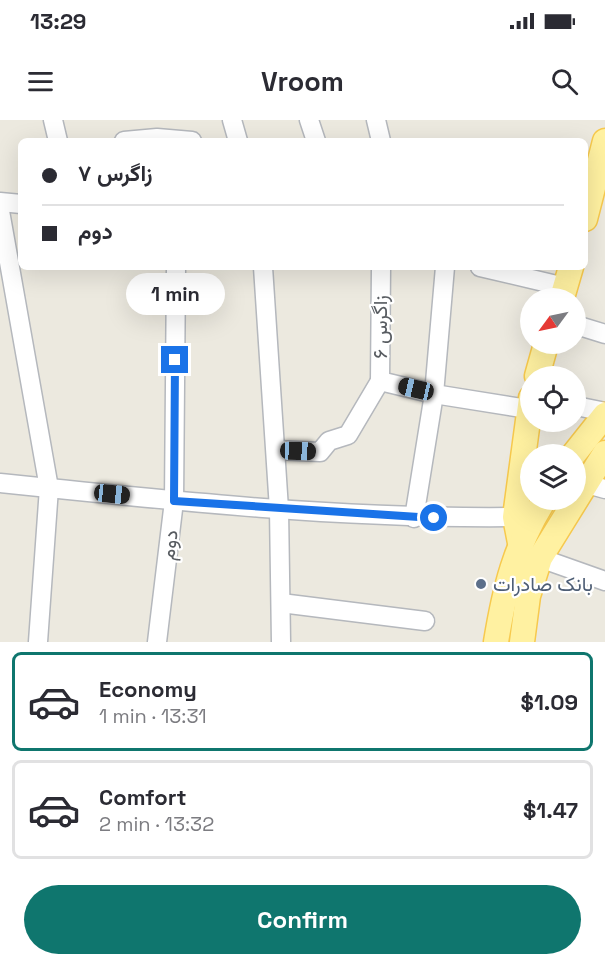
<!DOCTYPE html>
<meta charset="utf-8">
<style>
body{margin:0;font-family:"Space Grotesk",Vazirmatn,sans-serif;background:#f2f2f3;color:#2b2b33;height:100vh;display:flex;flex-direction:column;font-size:22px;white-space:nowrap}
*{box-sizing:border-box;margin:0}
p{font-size:20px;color:#7c7c81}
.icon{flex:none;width:33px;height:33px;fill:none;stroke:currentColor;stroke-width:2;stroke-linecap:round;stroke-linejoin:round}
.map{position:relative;height:522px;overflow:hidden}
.sheet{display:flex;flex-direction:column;background:#fff;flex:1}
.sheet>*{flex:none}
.banner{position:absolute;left:18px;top:18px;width:570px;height:132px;border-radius:9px;box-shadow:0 6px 24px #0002;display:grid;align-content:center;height:132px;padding:0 24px;background:#fff}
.needle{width:39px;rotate:237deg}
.fabs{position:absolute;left:520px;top:168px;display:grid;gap:12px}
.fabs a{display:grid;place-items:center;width:66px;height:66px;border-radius:50%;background:#fff;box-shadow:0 6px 24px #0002;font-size:30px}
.end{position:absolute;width:27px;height:27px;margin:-14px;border:8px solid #1a73e8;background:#fff;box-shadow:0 0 0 3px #fff}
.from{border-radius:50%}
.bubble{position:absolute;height:42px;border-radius:21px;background:#fff;box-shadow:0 6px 24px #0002;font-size:20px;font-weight:600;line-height:42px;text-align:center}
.car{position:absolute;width:18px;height:36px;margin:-18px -9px;border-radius:8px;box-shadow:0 0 4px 2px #0007;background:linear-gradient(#222 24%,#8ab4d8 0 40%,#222 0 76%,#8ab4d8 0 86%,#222 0)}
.banner b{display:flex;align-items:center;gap:21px;height:57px;font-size:22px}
.banner b+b{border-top:2px solid #e1e1e2}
.banner i{width:15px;height:15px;background:#2b2b33}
ul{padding:10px 0 0;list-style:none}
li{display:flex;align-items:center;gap:18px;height:99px;margin:0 12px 9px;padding:0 12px;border:3px solid #e1e1e2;border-radius:9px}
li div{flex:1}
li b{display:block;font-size:22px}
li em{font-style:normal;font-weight:600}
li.active{border-color:#0f766e}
li>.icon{width:54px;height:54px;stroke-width:1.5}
.action{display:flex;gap:12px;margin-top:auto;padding:12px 24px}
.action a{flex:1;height:69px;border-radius:36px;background:#0f766e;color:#fff;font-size:24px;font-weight:600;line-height:69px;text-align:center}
.status{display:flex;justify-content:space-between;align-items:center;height:42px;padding:0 30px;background:#fff;direction:ltr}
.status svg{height:16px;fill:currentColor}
header{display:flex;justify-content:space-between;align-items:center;height:78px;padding:0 24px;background:#fff;font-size:27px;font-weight:600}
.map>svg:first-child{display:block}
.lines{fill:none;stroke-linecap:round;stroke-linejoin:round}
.minor-casing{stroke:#b5b8bd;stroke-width:21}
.major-casing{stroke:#f7c94d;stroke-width:27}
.minor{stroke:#fff;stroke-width:18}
.major{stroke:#fff1a1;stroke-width:24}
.route{stroke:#1a73e8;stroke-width:8}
.service-dot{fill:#5c6f8a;stroke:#fff;stroke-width:2}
.labels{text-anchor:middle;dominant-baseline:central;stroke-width:4.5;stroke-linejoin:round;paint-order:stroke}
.street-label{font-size:20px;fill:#585c61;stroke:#fff}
.service-label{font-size:20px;fill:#4e5e75;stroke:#fff;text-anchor:start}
</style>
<div class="status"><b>13:29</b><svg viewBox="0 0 49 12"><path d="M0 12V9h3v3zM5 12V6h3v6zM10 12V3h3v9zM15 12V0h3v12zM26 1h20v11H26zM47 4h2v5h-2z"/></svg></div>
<header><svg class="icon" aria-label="menu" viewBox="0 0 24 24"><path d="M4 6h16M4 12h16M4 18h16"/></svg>Vroom<svg class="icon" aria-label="search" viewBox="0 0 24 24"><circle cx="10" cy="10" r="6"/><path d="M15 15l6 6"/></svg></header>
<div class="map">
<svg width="605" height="522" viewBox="0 0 605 522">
<rect width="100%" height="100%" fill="#ece9df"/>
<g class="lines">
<defs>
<g id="minor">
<polyline points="53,0 58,21"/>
<polyline points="232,0 238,21"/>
<polyline points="309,0 316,21"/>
<polyline points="376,0 381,21"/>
<polyline points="124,21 157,18 192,21"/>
<polyline points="0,82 21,84"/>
<polyline points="0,91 49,368 38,522"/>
<polyline points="263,147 279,389 281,522"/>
<polyline points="381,147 380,261 434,274 528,289"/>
<polyline points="480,147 565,167"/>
<polyline points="576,205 605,214"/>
<polyline points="576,286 605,292"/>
<polyline points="276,330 320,332 329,321 348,315 380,261"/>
<path d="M0,363c172,18 342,36 515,34"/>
<polyline points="587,364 605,369"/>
<polyline points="414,398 434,274 445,147"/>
<polyline points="540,438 605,461"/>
<polyline points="281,483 425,501"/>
<polyline points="157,522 174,381 176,147"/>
</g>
<g id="major">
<polyline points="585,99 605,21"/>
<polyline points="562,178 571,147"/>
<polyline points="537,256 546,224"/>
<polyline points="574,334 605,295"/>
<polyline points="521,428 515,397 531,278"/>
<path d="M496,522c9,-55 19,-95 48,-142"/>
<polyline points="522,522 528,476 540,438 605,333"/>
</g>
</defs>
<use href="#minor" class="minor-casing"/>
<use href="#major" class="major-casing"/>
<use href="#minor" class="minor"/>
<use href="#major" class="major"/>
</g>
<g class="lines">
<polyline class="route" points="175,240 174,381 434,398"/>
</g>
<circle class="service-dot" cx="481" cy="464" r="6"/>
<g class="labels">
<g class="street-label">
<text transform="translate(380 207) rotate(-90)">زاگرس ۶</text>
<text transform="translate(169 425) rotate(-83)">دوم</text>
</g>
<g class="service-label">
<text x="493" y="464">بانک صادرات</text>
</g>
</g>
</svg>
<div class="fabs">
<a><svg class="needle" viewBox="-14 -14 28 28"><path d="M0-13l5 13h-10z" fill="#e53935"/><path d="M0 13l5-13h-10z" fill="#7c7c81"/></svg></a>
<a><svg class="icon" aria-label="locate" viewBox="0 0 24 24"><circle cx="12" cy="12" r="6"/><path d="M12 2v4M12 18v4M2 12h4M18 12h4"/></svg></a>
<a><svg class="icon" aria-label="layers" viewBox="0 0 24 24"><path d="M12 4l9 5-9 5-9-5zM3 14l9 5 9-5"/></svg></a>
</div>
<i class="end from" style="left:434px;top:398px"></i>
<i class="end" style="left:175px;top:240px"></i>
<div class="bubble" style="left:126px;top:153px;width:99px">1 min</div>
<i class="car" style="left:416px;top:269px;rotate:283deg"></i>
<i class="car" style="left:298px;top:331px;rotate:92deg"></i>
<i class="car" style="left:112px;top:374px;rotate:96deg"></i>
<div class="banner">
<b><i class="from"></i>زاگرس ۷</b>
<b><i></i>دوم</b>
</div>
</div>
<section class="sheet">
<ul>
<li class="active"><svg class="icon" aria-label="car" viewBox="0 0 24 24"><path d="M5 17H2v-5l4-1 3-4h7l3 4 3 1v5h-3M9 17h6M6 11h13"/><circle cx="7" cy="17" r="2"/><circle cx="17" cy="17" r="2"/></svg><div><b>Economy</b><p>1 min · 13:31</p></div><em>$1.09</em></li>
<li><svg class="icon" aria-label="car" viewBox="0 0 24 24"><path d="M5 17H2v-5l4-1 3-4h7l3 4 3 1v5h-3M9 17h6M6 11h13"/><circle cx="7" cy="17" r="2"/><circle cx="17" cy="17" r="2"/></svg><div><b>Comfort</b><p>2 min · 13:32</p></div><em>$1.47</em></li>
</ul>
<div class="action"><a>Confirm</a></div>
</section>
